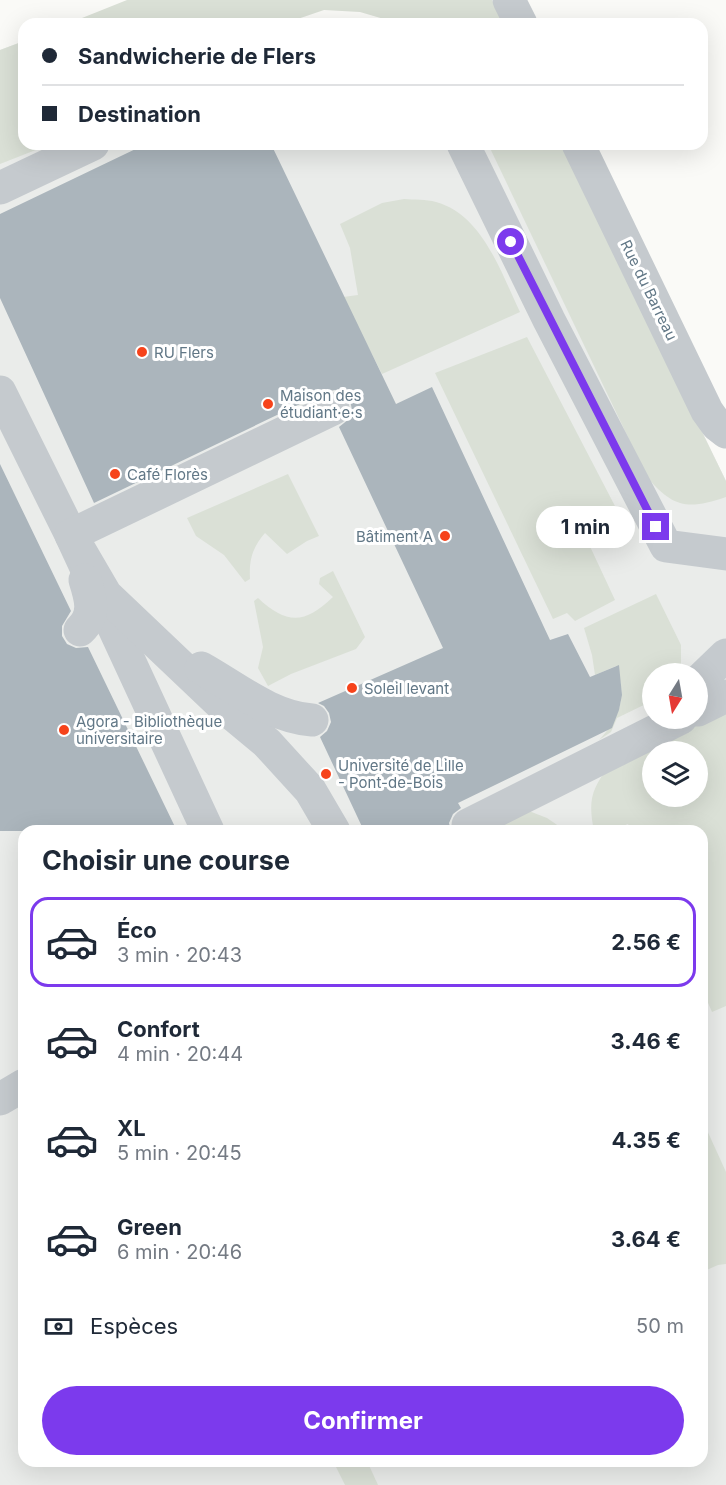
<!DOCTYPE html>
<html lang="fr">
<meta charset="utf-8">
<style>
body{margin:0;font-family:Inter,sans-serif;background:#f6f6f7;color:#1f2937;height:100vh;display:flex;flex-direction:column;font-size:22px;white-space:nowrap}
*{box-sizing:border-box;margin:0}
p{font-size:20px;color:#747a83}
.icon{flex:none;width:33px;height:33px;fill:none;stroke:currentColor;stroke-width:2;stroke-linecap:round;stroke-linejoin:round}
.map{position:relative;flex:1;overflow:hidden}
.side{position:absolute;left:18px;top:825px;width:690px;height:642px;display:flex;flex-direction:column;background:#fff;border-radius:18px;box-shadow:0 6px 24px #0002}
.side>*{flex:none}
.hud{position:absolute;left:18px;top:18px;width:690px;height:132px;border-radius:18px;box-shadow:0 6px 24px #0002;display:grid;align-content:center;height:132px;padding:0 24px;background:#fff}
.needle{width:39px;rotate:191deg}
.tools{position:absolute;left:642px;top:663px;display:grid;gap:12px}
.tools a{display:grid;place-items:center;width:66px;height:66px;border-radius:50%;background:#fff;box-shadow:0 6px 24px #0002;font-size:30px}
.end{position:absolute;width:27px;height:27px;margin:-14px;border:8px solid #7c3aed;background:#fff;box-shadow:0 0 0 3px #fff}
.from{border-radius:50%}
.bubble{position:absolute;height:42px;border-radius:21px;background:#fff;box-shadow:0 6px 24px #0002;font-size:20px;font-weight:700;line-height:42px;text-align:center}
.hud b{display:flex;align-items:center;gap:21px;height:57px;font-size:22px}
.hud b+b{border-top:2px solid #e0e1e3}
.hud i{width:15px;height:15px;background:#1f2937}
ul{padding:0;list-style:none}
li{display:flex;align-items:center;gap:18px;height:90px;margin:0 12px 9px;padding:0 12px;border:3px solid transparent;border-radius:18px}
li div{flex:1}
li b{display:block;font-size:22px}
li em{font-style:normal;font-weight:700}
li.selected{border-color:#7c3aed}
li>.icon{width:54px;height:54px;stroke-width:1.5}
h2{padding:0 24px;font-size:27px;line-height:72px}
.pay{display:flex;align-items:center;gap:15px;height:66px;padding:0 24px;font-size:22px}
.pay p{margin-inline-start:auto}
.action{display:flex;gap:12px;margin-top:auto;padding:12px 24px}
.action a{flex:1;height:69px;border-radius:36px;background:#7c3aed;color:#fff;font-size:24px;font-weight:700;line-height:69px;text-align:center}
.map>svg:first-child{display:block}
.built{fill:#eaecea;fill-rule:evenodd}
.green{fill:#dae0d6;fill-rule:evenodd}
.building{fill:#abb5bc}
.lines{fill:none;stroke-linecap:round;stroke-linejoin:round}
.minor{stroke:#c5cace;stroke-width:33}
.route{stroke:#7c3aed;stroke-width:8}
.poi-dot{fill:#f6431b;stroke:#fff;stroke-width:2}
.labels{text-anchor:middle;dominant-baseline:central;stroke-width:6;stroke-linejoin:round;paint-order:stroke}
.street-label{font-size:15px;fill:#617786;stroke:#fff}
.poi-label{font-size:15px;fill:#617786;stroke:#fff;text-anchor:start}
</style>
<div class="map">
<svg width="726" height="1485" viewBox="0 0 726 1485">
<rect width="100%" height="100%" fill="#fafaf7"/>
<path class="built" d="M24,41v103h538l164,337v1004h-726v-1435zM652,674h46v44h-46zM652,752h46v44h-46zM24,831h678v630h-678z"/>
<g class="green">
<polygon points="127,0 492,0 504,24 401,24 360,12 324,10 283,24 67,24"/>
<polygon points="24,41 24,144 51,144 0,164 0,50"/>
<path d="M488,144h74l164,337v16c-38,13 -53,11 -79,-20z"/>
<path d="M404,199c10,1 22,0 32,3 47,13 65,71 84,110l-138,62 -39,-77 15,-2 -8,-47 -10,-24 42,-21z"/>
<polygon points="527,337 616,508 580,525 615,600 575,621 567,613 553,619 435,373"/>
<path d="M288,474l31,62 -12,5 -20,13 -22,-21c-13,15 -16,27 -15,46l-5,3 -21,-27 -28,-19 -9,-18z"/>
<path d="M333,571l32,66 -9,12 -65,25 -23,12 -10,-18 5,-21 -9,-46 4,-3c29,27 47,26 75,-1l-14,-13 1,-6z"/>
<path d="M656,594l25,51v27l-1,1 -28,1v27l-35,17 -6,14 -12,8c22,-23 28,-44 17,-74l-21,9 -3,-20 -8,-27z"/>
<path d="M726,708v298l-14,6 -10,-23v-158h-71l-3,-7 -18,7h-16c-6,-30 -3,-41 15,-65zM652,752h46v44h-46z"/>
<polygon points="529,811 547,818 566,831 476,831"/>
<polygon points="706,1128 726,1172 726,1264 718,1265 702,1272 702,1130"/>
<polygon points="333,1461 367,1461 378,1485 345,1485"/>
</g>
<g class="building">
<polygon points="146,144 271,144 396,404 432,387 550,640 568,634 590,677 619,665 622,695 619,710 612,728 458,803 461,808 453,814 449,823 451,831 364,831 320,737 327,731 331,722 329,713 324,706 318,703 443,648 339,427 349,419 352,410 350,400 344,394 335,390 325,392 94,503 0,298 0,214"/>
<polygon points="0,464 71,611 62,626 62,636 67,644 76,648 88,647 177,831 0,831"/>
</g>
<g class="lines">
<g class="minor">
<polyline points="509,0 521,24"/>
<polyline points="463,144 549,320 666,546 726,554"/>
<polyline points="578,144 707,411 717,425 726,432"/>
<polyline points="0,188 93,144"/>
<polyline points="0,392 71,535 208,831"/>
<polyline points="333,409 71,535 106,595 225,708 267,743 310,790 334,831"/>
<path d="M80,630c16,-15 11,-31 5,-50"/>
<path d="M201,668c36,20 70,49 111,52"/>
<polyline points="698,682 726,655"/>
<polyline points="698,710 726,696"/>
<polyline points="468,825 681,718"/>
<polyline points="0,1099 24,1085"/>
</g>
</g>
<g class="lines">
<polyline class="route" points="511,242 656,527"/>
</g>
<g class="poi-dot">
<circle cx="142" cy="352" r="6"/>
<circle cx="268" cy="404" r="6"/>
<circle cx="115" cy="474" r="6"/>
<circle cx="445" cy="536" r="6"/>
<circle cx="352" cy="688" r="6"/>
<circle cx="64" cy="730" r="6"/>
<circle cx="326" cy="774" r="6"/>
</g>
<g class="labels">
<g class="street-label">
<text transform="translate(649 290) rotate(64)">Rue du Barreau</text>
</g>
<g class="poi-label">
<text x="154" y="352">RU Flers</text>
<text x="280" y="395">Maison des<tspan x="280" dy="17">étudiant·e·s</tspan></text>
<text x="127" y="474">Café Florès</text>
<text x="433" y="536" text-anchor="end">Bâtiment A</text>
<text x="364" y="688">Soleil levant</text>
<text x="76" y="721">Agora - Bibliothèque<tspan x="76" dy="17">universitaire</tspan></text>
<text x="338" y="765">Université de Lille<tspan x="338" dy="17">- Pont-de-Bois</tspan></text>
</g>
</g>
</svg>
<div class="tools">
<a><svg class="needle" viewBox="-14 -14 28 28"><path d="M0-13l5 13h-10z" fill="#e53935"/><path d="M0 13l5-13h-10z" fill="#747a83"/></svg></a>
<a><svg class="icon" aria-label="layers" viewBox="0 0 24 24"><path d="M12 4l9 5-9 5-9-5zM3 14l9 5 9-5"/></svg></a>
</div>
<i class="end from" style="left:511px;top:242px"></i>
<i class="end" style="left:656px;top:527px"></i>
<div class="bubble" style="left:536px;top:506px;width:99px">1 min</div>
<div class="hud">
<b><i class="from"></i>Sandwicherie de Flers</b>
<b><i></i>Destination</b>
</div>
<section class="side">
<h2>Choisir une course</h2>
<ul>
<li class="selected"><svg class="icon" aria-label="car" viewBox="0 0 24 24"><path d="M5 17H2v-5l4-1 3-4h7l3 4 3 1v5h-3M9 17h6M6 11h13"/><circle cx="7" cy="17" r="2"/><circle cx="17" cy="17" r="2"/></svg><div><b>Éco</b><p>3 min · 20:43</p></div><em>2.56 €</em></li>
<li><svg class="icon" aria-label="car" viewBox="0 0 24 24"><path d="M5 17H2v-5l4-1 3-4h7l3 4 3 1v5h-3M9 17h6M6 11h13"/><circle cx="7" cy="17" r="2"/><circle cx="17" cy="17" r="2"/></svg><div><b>Confort</b><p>4 min · 20:44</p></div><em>3.46 €</em></li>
<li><svg class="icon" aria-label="car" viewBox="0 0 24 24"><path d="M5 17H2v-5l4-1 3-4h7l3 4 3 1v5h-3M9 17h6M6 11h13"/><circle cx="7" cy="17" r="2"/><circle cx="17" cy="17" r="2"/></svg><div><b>XL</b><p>5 min · 20:45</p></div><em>4.35 €</em></li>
<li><svg class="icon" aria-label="car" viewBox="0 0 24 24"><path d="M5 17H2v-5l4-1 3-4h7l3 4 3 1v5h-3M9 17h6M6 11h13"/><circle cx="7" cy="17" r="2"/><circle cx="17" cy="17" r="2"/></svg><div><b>Green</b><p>6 min · 20:46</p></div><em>3.64 €</em></li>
</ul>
<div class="pay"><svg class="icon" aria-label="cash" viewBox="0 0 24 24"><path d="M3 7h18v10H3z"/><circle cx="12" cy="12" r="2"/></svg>Espèces<p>50 m</p></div>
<div class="action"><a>Confirmer</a></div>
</section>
</div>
